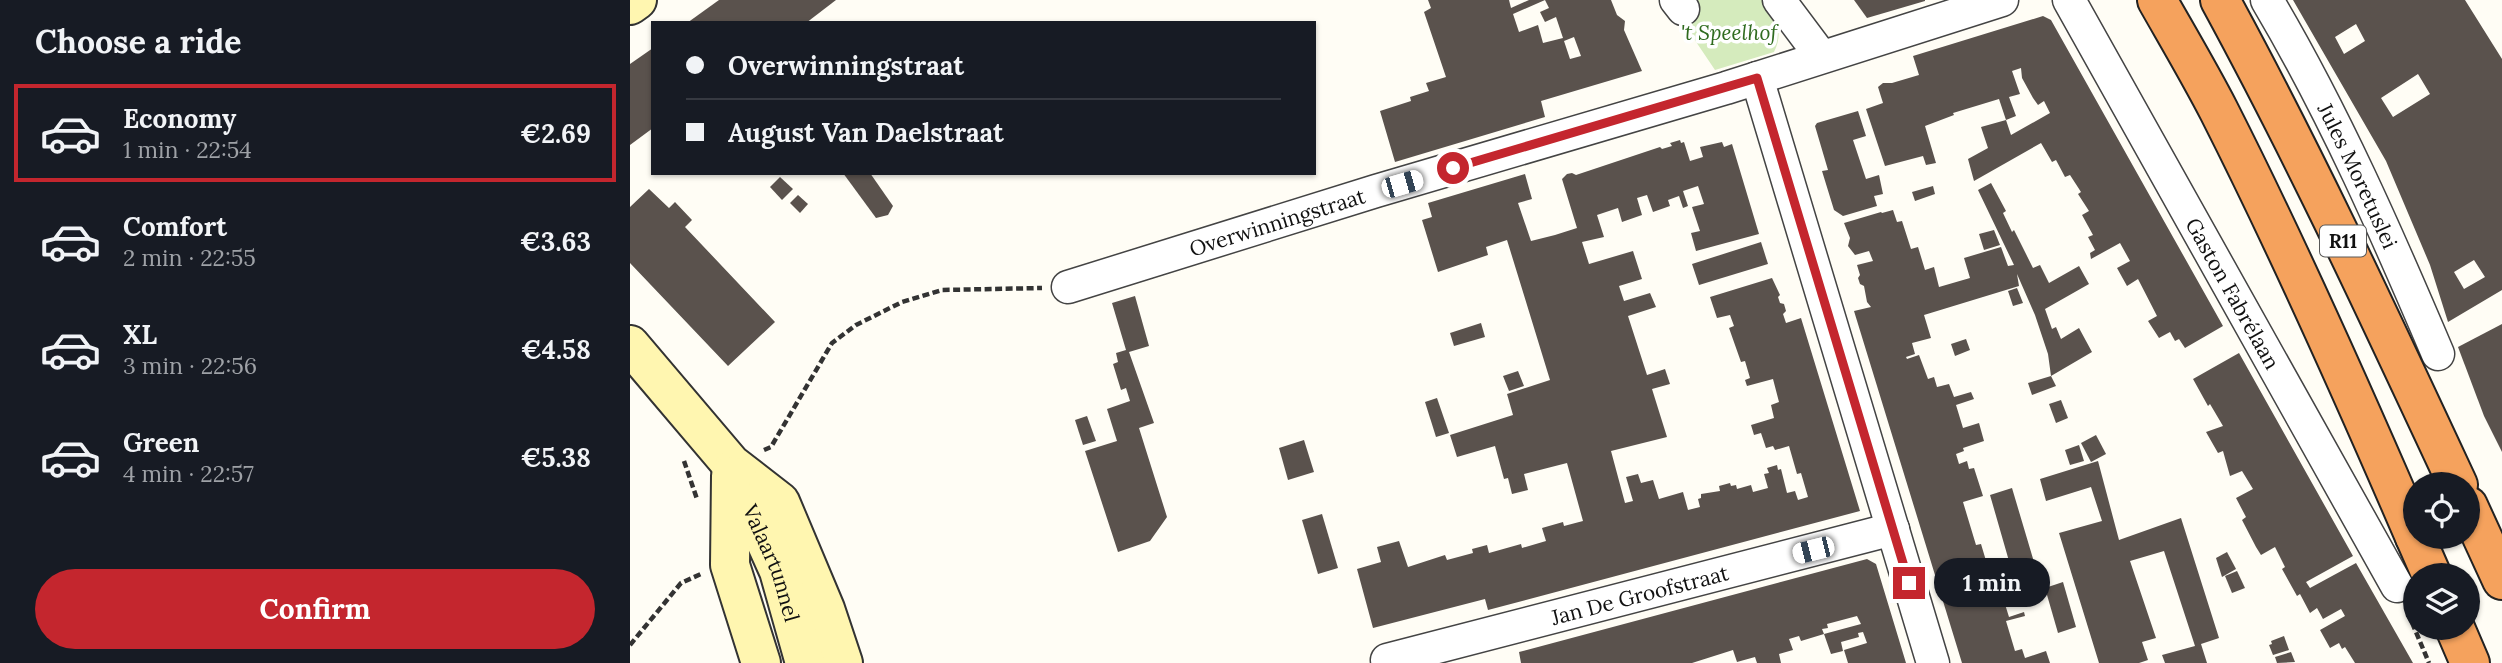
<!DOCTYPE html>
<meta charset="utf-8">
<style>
body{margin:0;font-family:Lora,serif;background:#20242c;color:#f1f3f6;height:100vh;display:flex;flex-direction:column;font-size:26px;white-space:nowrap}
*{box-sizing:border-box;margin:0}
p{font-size:23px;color:#9ea1a6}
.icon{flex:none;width:38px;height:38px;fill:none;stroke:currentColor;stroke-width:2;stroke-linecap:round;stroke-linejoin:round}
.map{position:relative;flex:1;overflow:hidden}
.panel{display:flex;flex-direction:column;background:#171b24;width:630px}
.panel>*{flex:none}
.hud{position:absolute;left:21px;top:21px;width:665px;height:154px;border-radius:0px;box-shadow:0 2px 5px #0004;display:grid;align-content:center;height:154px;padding:0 35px;background:#171b24}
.fabs{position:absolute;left:1773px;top:472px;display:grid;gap:14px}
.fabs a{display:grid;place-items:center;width:77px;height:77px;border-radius:50%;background:#171b24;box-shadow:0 2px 5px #0004;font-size:35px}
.end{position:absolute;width:32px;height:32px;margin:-16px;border:9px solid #c4262e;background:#fff;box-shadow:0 0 0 4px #fff}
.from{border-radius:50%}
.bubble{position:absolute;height:49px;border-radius:24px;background:#171b24;box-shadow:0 2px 5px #0004;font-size:23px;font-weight:800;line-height:49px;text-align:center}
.car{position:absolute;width:21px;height:42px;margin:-21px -10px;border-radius:9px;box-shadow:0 0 5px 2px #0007;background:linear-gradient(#fff 24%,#345 0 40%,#fff 0 76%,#345 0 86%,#fff 0)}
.hud b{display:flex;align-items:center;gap:24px;height:66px;font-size:26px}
.hud b+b{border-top:2px solid #363941}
.hud i{width:18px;height:18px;background:#f1f3f6}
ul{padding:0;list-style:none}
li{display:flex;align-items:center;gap:21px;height:98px;margin:0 14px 10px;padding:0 21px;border:4px solid transparent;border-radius:0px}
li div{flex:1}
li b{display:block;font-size:26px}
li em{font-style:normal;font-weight:800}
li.selected{border-color:#c4262e}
li>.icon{width:63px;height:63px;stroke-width:1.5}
h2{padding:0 35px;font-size:32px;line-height:84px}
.button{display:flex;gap:14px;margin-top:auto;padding:14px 35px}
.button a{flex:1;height:80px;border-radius:42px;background:#c4262e;color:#fff;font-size:28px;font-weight:800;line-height:80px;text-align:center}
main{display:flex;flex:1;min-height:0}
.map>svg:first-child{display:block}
.green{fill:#d5ebbd}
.building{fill:#5a524d;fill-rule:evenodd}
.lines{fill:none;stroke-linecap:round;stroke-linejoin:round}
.street-casing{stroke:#444;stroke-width:35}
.secondary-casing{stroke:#333;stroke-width:42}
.highway-casing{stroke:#222;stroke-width:42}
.path{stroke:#333;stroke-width:4.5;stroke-dasharray:7 3.5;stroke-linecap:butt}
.street{stroke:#fff;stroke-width:32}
.secondary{stroke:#fff6b0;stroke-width:38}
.highway{stroke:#f5a25d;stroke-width:38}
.route{stroke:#c4262e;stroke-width:9}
.labels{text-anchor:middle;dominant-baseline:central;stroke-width:7;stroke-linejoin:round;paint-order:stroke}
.shield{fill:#fff;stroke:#585858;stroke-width:2}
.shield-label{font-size:19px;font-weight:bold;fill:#111}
.park-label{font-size:21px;font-style:italic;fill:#2f6b1f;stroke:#fff}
.street-label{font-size:21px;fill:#111;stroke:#fff}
</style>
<main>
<section class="panel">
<h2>Choose a ride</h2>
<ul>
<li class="selected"><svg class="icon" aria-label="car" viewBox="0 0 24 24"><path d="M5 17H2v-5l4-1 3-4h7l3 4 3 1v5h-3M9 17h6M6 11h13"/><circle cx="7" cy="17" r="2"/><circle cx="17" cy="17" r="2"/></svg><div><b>Economy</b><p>1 min · 22:54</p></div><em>€2.69</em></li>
<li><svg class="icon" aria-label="car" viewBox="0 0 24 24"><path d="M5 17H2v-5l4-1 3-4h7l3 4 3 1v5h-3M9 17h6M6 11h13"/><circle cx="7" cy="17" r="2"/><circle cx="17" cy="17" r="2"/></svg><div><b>Comfort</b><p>2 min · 22:55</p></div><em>€3.63</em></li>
<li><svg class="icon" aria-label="car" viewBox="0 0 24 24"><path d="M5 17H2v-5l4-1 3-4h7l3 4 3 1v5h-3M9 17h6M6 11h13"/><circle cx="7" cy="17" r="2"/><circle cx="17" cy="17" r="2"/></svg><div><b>XL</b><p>3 min · 22:56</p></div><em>€4.58</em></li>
<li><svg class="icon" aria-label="car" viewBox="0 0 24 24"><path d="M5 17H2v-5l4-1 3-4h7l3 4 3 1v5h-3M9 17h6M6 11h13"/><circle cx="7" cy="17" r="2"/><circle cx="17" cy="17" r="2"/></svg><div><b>Green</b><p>4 min · 22:57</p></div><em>€5.38</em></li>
</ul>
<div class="button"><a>Confirm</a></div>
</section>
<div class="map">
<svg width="1872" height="663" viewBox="0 0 1872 663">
<rect width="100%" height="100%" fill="#fffdf5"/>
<path class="green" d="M1059,0h78c9,17 17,33 7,52l-59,18 -31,-46 15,-11z"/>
<g class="building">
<polygon points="89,0 206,0 176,23 57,23"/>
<path d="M798,0h81l2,8 18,-8h82l6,15 8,6 -1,9 18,41 -101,30 4,16 -150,45 -15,-51 31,-10 -1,-4 19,-6 -3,-8 20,-6 -22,-65 7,-4zM915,0l4,8 -9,4 5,10 11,-5 7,21 -20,5 -5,-18 -19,7 -6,-18zM944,37l7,19 -11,3 -6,-18z"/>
<polygon points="1224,0 1295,0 1295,1 1237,18"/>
<path d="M1663,0h172l37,59v231l-54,32 -18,-57 -44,-104zM1726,24l9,17 -21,13 -9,-17zM1788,74l12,20 -37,23 -12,-19zM1844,260l11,17 -21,12 -10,-17z"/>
<polygon points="1413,16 1421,20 1593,326 1555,348 1549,339 1545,341 1540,332 1529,338 1518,321 1527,316 1508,279 1497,286 1487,268 1500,261 1490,243 1461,259 1460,253 1465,250 1458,237 1463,235 1452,215 1459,211 1448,194 1451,192 1440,175 1435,177 1426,160 1422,162 1411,143 1344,181 1338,159 1358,148 1351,127 1376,120 1381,135 1420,113 1414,101 1408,105 1403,98 1392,78 1391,68 1382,71 1390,94 1379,97 1386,116 1376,120 1369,99 1323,113 1324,115 1295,126 1306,163 1296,165 1293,156 1255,166 1236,109 1253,103 1248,87 1253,83 1262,83 1289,75 1283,56"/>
<polygon points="23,48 23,128 0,145 0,64"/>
<polygon points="1228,111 1236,136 1223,140 1236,179 1249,175 1253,194 1244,196 1247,206 1213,216 1204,210 1192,171 1198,170 1185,126 1187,123"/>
<polygon points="1050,140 1051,143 1054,142 1060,161 1073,157 1070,147 1092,142 1094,147 1102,144 1129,234 1066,251 1061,233 1070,231 1062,207 1074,204 1068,186 1053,191 1058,206 1053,208 1049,196 1038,200 1040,206 1023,212 1017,195 1007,198 1012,215 992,222 988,208 967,215 974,237 952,242 959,264 1003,251 1012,279 989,286 994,301 1020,293 1026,307 998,316 1017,375 1035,369 1040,384 1022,389 1037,437 981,451 995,503 1003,501 996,477 1008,474 1011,483 1023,480 1029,499 1053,492 1058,510 1070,507 1068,499 1071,498 1071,494 1090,491 1089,486 1100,483 1101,486 1106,485 1107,489 1121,485 1123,492 1138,488 1134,474 1139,473 1137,468 1147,465 1148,470 1151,469 1157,493 1165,491 1168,500 1178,497 1171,473 1167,474 1159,446 1145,450 1143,446 1136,448 1131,433 1124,435 1121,425 1144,418 1141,405 1149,402 1143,379 1117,386 1115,380 1120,378 1115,361 1111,362 1099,328 1104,326 1100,315 1087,318 1080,297 1142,278 1150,295 1148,297 1150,303 1154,304 1156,311 1153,314 1156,323 1171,318 1230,511 858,610 855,599 743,628 727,569 751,562 747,547 769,541 778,567 815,555 817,560 843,553 842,549 857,545 859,553 891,544 892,548 916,541 912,528 933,522 934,526 953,521 937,463 894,474 898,490 882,494 878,478 874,479 865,446 827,457 820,435 883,415 877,394 920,380 877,240 856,247 858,255 808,272 792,220 802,217 798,203 895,174 902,199 888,203 901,241 925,235 947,228 932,179 937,174 942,173 946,175 1030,147 1032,149 1042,146 1040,143"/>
<polygon points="213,173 240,173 263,206 258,215 246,218"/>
<polygon points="150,177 163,189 152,200 140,187"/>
<polygon points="1361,183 1376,211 1373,213 1382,232 1384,230 1403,268 1410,265 1419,283 1449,266 1459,284 1415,309 1422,329 1426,327 1431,339 1449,328 1462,352 1421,376 1418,354 1405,315 1387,274 1389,286 1294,315 1301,338 1282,343 1285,354 1276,357 1277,359 1289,355 1298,379 1304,377 1307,387 1319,384 1324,397 1341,392 1344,399 1326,405 1333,428 1349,423 1354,441 1333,448 1334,451 1326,454 1329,464 1337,461 1339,469 1344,468 1353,496 1333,502 1346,545 1351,544 1357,564 1345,567 1349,578 1381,568 1360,495 1382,488 1412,589 1390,596 1384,576 1366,581 1368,587 1360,589 1364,604 1374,601 1379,617 1394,612 1395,616 1376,621 1385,651 1392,649 1395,658 1416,651 1420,663 1332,663 1224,311 1241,307 1237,302 1234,286 1230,284 1228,278 1230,275 1227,265 1243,261 1239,251 1225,255 1218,246 1220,238 1214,223 1251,212 1252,213 1263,210 1267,222 1272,221 1281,249 1288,247 1295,270 1304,267 1309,287 1340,278 1334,258 1371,247 1378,266 1384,265 1348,190"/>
<polygon points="1303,186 1305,194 1285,201 1282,192"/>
<polygon points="19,189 39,208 45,202 62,220 55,227 145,322 98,366 0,263 0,207"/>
<polygon points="168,195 178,204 170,213 160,203"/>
<polygon points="1364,230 1370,245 1354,250 1349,234"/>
<polygon points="1131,242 1138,264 1069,285 1062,264"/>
<polygon points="1387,288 1393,303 1383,306 1378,291"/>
<polygon points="505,296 519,346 499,352 524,423 509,428 537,517 520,541 488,552 455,451 487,441 477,409 500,401 496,388 491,390 483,364 488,362 486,353 496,350 482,303"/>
<polygon points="851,323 855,337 824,346 820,333"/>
<polygon points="1872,324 1872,452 1854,416 1828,347"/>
<polygon points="1336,339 1340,350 1325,356 1321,344"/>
<polygon points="1609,353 1723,556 1676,582 1680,588 1726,563 1783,663 1725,663 1715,647 1712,649 1709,643 1700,648 1690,630 1715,616 1711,609 1693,619 1687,608 1680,613 1670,594 1667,596 1652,569 1655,567 1645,547 1631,555 1626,547 1612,520 1616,517 1606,498 1623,489 1612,471 1600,476 1593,451 1588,453 1576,432 1593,426 1580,404 1578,406 1563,379"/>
<polygon points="888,371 894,386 879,391 873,376"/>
<polygon points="1421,376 1426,386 1402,395 1398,383"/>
<polygon points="807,398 819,433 806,437 795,402"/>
<polygon points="1431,400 1438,418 1426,423 1419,404"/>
<polygon points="457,416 466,441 453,445 445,420"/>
<polygon points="1466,435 1476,454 1461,462 1451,443"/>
<polygon points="674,440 684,472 658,480 649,448"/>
<polygon points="1449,445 1454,461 1440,465 1435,450"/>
<polygon points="1468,461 1489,540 1551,518 1589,638 1571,644 1577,663 1535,663 1532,655 1565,646 1534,551 1500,561 1526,638 1512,642 1518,660 1509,663 1469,663 1429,533 1472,521 1461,487 1416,501 1410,479"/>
<polygon points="692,514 708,568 688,574 672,520"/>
<polygon points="1597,552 1606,569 1592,577 1586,558"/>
<path d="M1237,559l9,5 30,99h-58l-4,-13 23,-7 -4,-11 -5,1 1,4 -18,5 2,9 -12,3 -7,-20 -23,7 -2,-5 -10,3 4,11 -14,4 2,9h-24l-2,-6 -18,5 -4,-12 -41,13h-171l-2,-11zM1227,616l4,8 -37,10 -2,-5 6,-1 -1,-4z"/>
<polygon points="1607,571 1615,588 1602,593 1595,576"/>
<polygon points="1433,582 1446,627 1428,633 1415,588"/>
<polygon points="1654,636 1659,650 1643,655 1639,645 1642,644 1641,641"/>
<polygon points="1661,652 1665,662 1647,663 1645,657"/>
</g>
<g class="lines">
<defs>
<g id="street">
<polyline points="1046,0 1053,9"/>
<polyline points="1149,0 1191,56"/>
<path id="s1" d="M1439,0l328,586"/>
<path id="s2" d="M1637,0c67,113 120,234 171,354"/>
<polyline points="1127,78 1303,663"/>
<path id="s3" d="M438,287l308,-96 350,-103 276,-88"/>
<path id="s4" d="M757,660l506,-131"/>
</g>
<g id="secondary">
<polyline points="0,5 7,0"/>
<polyline points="0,345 101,464 150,502 195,609 213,663"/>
<path id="s5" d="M103,469l46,102 26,92"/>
<polyline points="101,476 100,565 131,663"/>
</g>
<g id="highway">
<path d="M1527,0c21,37 43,74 62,111 71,140 134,282 196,426"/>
<path d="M1590,0c86,158 162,322 238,485"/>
<polyline points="1838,506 1872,580"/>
<polyline points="1785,537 1802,576"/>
<polyline points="1825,628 1840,663"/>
</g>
</defs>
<use href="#street" class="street-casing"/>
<use href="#secondary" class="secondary-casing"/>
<use href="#highway" class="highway-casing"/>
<g class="path">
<polyline points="134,450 141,447 202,343 226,325 272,302 312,290 412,288"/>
<polyline points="54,461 67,499"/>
<polyline points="1778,613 1799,663"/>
<polyline points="0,645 51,583 71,574"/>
</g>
<use href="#street" class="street"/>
<use href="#secondary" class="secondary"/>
<use href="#highway" class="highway"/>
</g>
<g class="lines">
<polyline class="route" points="823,168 1127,78 1279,583"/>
</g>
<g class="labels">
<rect class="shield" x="1690" y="225.5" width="46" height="31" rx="5"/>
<g class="shield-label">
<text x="1713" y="241">R11</text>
</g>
<g class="park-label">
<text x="1099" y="32">'t Speelhof</text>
</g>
<g class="street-label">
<text stroke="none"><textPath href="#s2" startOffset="198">Jules Moretuslei</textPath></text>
<text stroke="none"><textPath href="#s3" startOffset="219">Overwinningstraat</textPath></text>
<text stroke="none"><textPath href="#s1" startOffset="336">Gaston Fabrélaan</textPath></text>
<text stroke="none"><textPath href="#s5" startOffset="102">Valaartunnel</textPath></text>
<text stroke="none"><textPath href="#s4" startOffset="261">Jan De Groofstraat</textPath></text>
</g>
</g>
</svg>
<div class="fabs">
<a><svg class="icon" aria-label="locate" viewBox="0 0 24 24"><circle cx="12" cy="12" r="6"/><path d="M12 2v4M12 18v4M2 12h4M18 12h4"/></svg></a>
<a><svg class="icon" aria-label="layers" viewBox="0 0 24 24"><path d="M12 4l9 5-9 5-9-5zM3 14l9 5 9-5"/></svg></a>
</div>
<i class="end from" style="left:823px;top:168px"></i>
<i class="end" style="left:1279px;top:583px"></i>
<div class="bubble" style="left:1304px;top:558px;width:116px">1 min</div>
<i class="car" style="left:772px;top:184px;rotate:74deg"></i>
<i class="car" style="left:1183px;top:550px;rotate:256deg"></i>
<div class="hud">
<b><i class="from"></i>Overwinningstraat</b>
<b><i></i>August Van Daelstraat</b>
</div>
</div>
</main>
